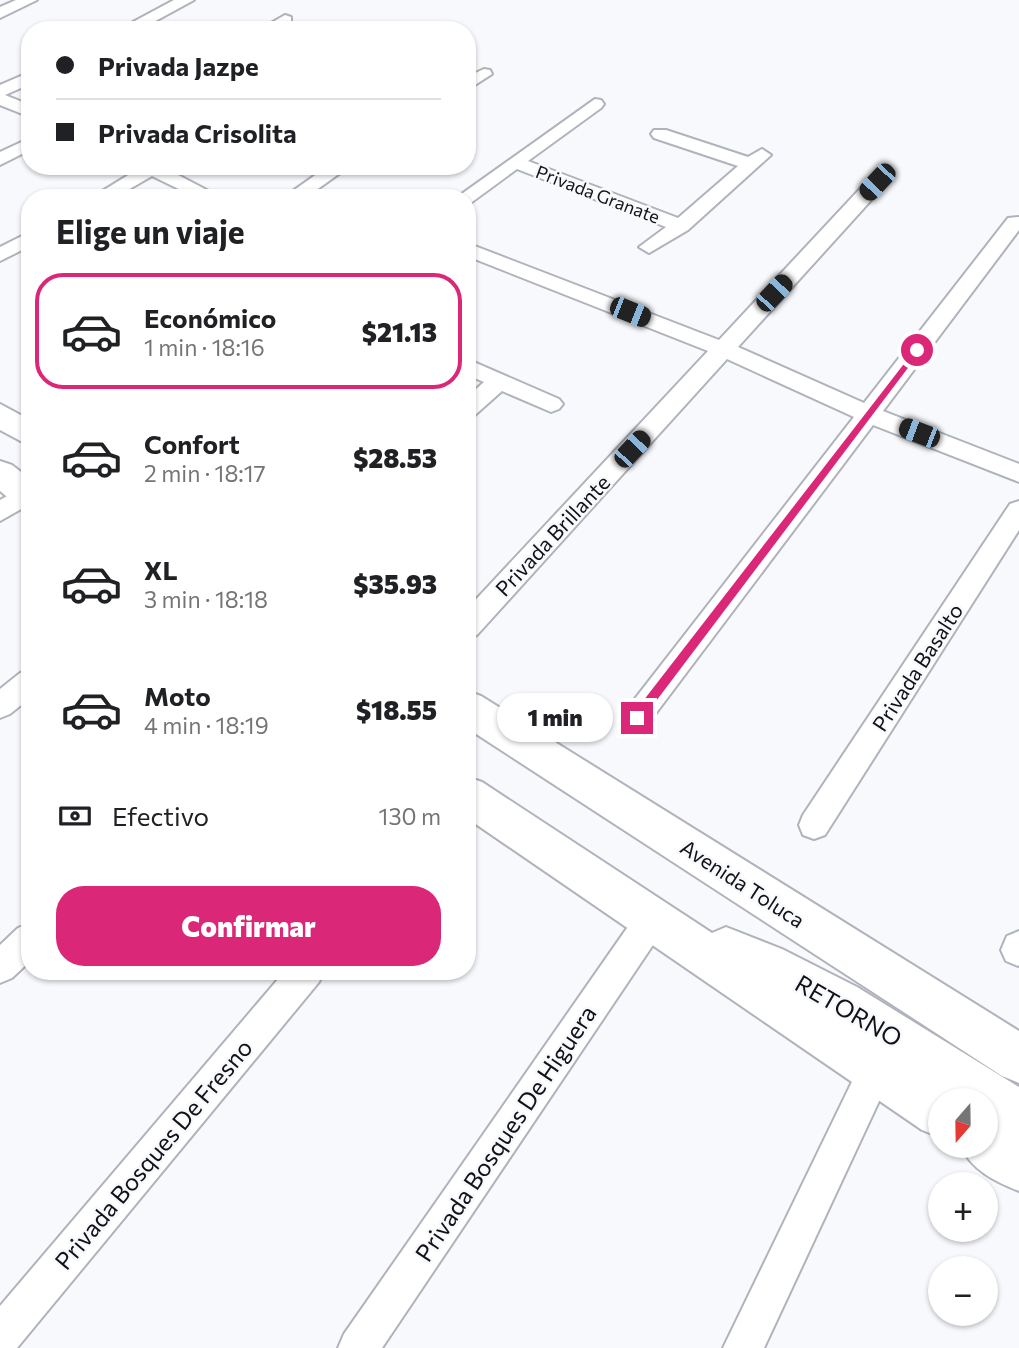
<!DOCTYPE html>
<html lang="es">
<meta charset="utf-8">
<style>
body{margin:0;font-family:Commissioner,sans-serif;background:#f6f6f6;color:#202124;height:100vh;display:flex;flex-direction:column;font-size:26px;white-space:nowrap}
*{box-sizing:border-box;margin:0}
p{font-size:23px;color:#757577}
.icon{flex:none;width:38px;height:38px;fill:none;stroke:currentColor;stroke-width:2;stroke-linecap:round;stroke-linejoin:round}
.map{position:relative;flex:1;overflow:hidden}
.drawer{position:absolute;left:21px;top:189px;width:455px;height:791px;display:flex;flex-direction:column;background:#fff;border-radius:28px;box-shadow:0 2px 5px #0004}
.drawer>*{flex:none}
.hud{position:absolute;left:21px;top:21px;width:455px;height:154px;border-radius:28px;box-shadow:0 2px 5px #0004;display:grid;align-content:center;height:154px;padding:0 35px;background:#fff}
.needle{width:46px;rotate:200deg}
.controls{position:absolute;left:928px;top:1088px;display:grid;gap:14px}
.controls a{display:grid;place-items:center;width:70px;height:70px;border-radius:50%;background:#fff;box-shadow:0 2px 5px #0004;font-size:35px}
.end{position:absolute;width:32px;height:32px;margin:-16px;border:9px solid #db2777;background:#fff;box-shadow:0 0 0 4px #fff}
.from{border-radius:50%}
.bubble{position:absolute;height:49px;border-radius:24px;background:#fff;box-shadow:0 2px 5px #0004;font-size:23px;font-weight:800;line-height:49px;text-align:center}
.car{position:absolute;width:21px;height:42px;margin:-21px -10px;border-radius:9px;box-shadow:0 0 5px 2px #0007;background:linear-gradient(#222 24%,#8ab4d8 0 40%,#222 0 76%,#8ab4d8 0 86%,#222 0)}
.hud b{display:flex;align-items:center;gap:24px;height:66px;font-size:26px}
.hud b+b{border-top:2px solid #e0e0e0}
.hud i{width:18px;height:18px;background:#202124}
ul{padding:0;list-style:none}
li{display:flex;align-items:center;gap:21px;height:116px;margin:0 14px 10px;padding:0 21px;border:4px solid transparent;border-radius:28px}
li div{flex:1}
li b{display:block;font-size:26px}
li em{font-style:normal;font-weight:800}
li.on{border-color:#db2777}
li>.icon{width:63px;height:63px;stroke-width:1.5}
h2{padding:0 35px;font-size:32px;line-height:84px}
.pay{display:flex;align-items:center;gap:18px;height:77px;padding:0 35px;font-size:26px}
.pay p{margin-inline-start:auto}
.action{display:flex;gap:14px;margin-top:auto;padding:14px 35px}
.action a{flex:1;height:80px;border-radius:28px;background:#db2777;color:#fff;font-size:28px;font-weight:800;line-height:80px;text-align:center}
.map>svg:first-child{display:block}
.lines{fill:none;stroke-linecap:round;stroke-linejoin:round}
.minor-casing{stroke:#b0b3bc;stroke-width:4}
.secondary-casing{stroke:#b0b3bc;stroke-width:4}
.minor{fill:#fff;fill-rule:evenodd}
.secondary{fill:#fff;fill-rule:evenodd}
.route{fill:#db2777}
.labels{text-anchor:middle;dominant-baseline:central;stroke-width:5;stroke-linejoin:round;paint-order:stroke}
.far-street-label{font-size:18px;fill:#111215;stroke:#f8f9fd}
.street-label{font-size:21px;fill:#111215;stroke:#f8f9fd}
.near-street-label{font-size:24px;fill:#111215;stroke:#f8f9fd}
</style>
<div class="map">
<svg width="1019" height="1348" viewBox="0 0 1019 1348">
<rect width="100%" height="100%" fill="#f8f9fd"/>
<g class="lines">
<defs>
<g id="minor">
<polygon points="16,0 37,0 0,18 0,7"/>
<polygon points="174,0 194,0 139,30 118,30"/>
<polygon points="285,15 291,17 291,23 279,30 259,30"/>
<polygon points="484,69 490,70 492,74 467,90 467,77"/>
<polygon points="30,72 30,84 5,95 30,105 30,117 0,105 0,85"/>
<polygon points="595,99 601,100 604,104 601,108 528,161 678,218 738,166 654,138 651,134 654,130 666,130 748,157 762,149 771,155 688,230 649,253 639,247 666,227 517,169 472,202 467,203 467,198 456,198"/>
<polygon points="30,138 30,150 0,165 0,152"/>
<polygon points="136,166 161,166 222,198 197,198 152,176 114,198 91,198 138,169"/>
<polygon points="328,166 350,166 305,198 283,198"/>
<polygon points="877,176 886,182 884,186 738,347 864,403 1008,218 1019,217 1019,230 883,411 1019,464 1019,482 873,425 647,725 637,729 627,725 623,717 627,709 854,417 727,359 477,635 467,638 467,609 708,351 467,256 467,243 719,340 870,178"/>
<polygon points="30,232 30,246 0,261 0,247"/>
<polygon points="467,359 559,399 563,404 559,409 551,412 502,391 475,415 467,418 467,397 484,382 467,375"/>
<polygon points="30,483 30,504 0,521 0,500"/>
<polygon points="1019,501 1019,530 825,835 814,839 803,835 799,825 803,815 1010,504"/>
<polygon points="30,670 30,698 10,714 0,718 0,689 20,673"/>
<polygon points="652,904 663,908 668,919 663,930 382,1348 338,1348 344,1334 641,908"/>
<polygon points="30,923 30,961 12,978 0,983 0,945 18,928"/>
<polygon points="1019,931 1019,965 1018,966 1006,961 1001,950 1007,936"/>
<polygon points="285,971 324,971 319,982 17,1348 0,1348 0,1306"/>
<polygon points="876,1051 888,1057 894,1069 764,1348 723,1348 864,1057"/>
</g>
<g id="secondary">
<polygon points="0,404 30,420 30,446 0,430"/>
<polygon points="0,461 12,465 30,479 30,509 18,506 0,491"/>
<polygon points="467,691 481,696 1019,1031 1019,1083 1002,1076 467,728"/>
<path d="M467,777l15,5 230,151 14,-6 56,22 75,38 162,100v104c-23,-9 -48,-21 -58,-45h24v-45h-45v36l-18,-7 -455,-312z"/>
</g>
</defs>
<use href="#minor" class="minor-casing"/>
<use href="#secondary" class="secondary-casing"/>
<use href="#minor" class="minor"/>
<use href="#secondary" class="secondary"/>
</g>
<polygon class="route" points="917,347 920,352 641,721 633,721 633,714"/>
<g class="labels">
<g class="far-street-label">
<text transform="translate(598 194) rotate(21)">Privada Granate</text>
</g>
<g class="street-label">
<text transform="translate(552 535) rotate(-47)">Privada Brillante</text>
<text transform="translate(917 667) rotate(-57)">Privada Basalto</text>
<text transform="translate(743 883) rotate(33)">Avenida Toluca</text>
</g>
<g class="near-street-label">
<text transform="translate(849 1010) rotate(30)">RETORNO</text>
<text transform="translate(505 1133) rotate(-56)">Privada Bosques De Higuera</text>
<text transform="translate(153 1154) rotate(-50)">Privada Bosques De Fresno</text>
</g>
</g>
</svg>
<div class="controls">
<a><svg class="needle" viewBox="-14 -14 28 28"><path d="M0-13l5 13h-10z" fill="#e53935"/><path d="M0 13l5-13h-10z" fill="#757577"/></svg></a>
<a>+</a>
<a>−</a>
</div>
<i class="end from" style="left:917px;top:350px"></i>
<i class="end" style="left:637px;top:718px"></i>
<div class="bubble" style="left:497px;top:693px;width:116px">1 min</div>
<i class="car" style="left:877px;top:182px;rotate:223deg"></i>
<i class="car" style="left:774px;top:293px;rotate:43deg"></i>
<i class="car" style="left:630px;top:312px;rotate:112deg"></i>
<i class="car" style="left:919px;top:433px;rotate:291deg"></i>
<i class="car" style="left:632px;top:449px;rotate:43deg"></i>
<div class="hud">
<b><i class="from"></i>Privada Jazpe</b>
<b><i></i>Privada Crisolita</b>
</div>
<section class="drawer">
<h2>Elige un viaje</h2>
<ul>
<li class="on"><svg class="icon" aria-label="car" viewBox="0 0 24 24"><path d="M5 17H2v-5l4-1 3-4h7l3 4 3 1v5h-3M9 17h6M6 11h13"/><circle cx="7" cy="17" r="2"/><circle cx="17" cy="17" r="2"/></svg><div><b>Económico</b><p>1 min · 18:16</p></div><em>$21.13</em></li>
<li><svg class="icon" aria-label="car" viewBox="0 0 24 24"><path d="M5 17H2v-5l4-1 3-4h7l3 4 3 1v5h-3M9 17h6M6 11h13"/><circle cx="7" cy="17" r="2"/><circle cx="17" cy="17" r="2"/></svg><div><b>Confort</b><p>2 min · 18:17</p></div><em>$28.53</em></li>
<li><svg class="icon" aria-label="car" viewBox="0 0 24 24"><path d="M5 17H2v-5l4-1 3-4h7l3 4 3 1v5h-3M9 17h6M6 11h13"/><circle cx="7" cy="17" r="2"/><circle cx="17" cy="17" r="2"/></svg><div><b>XL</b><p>3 min · 18:18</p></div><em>$35.93</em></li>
<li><svg class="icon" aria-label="car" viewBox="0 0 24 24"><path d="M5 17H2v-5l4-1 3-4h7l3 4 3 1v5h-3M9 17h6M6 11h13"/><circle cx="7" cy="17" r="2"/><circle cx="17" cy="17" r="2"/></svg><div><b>Moto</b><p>4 min · 18:19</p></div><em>$18.55</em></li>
</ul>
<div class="pay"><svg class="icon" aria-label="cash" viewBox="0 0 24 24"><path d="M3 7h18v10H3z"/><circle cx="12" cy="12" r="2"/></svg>Efectivo<p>130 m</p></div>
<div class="action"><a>Confirmar</a></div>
</section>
</div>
